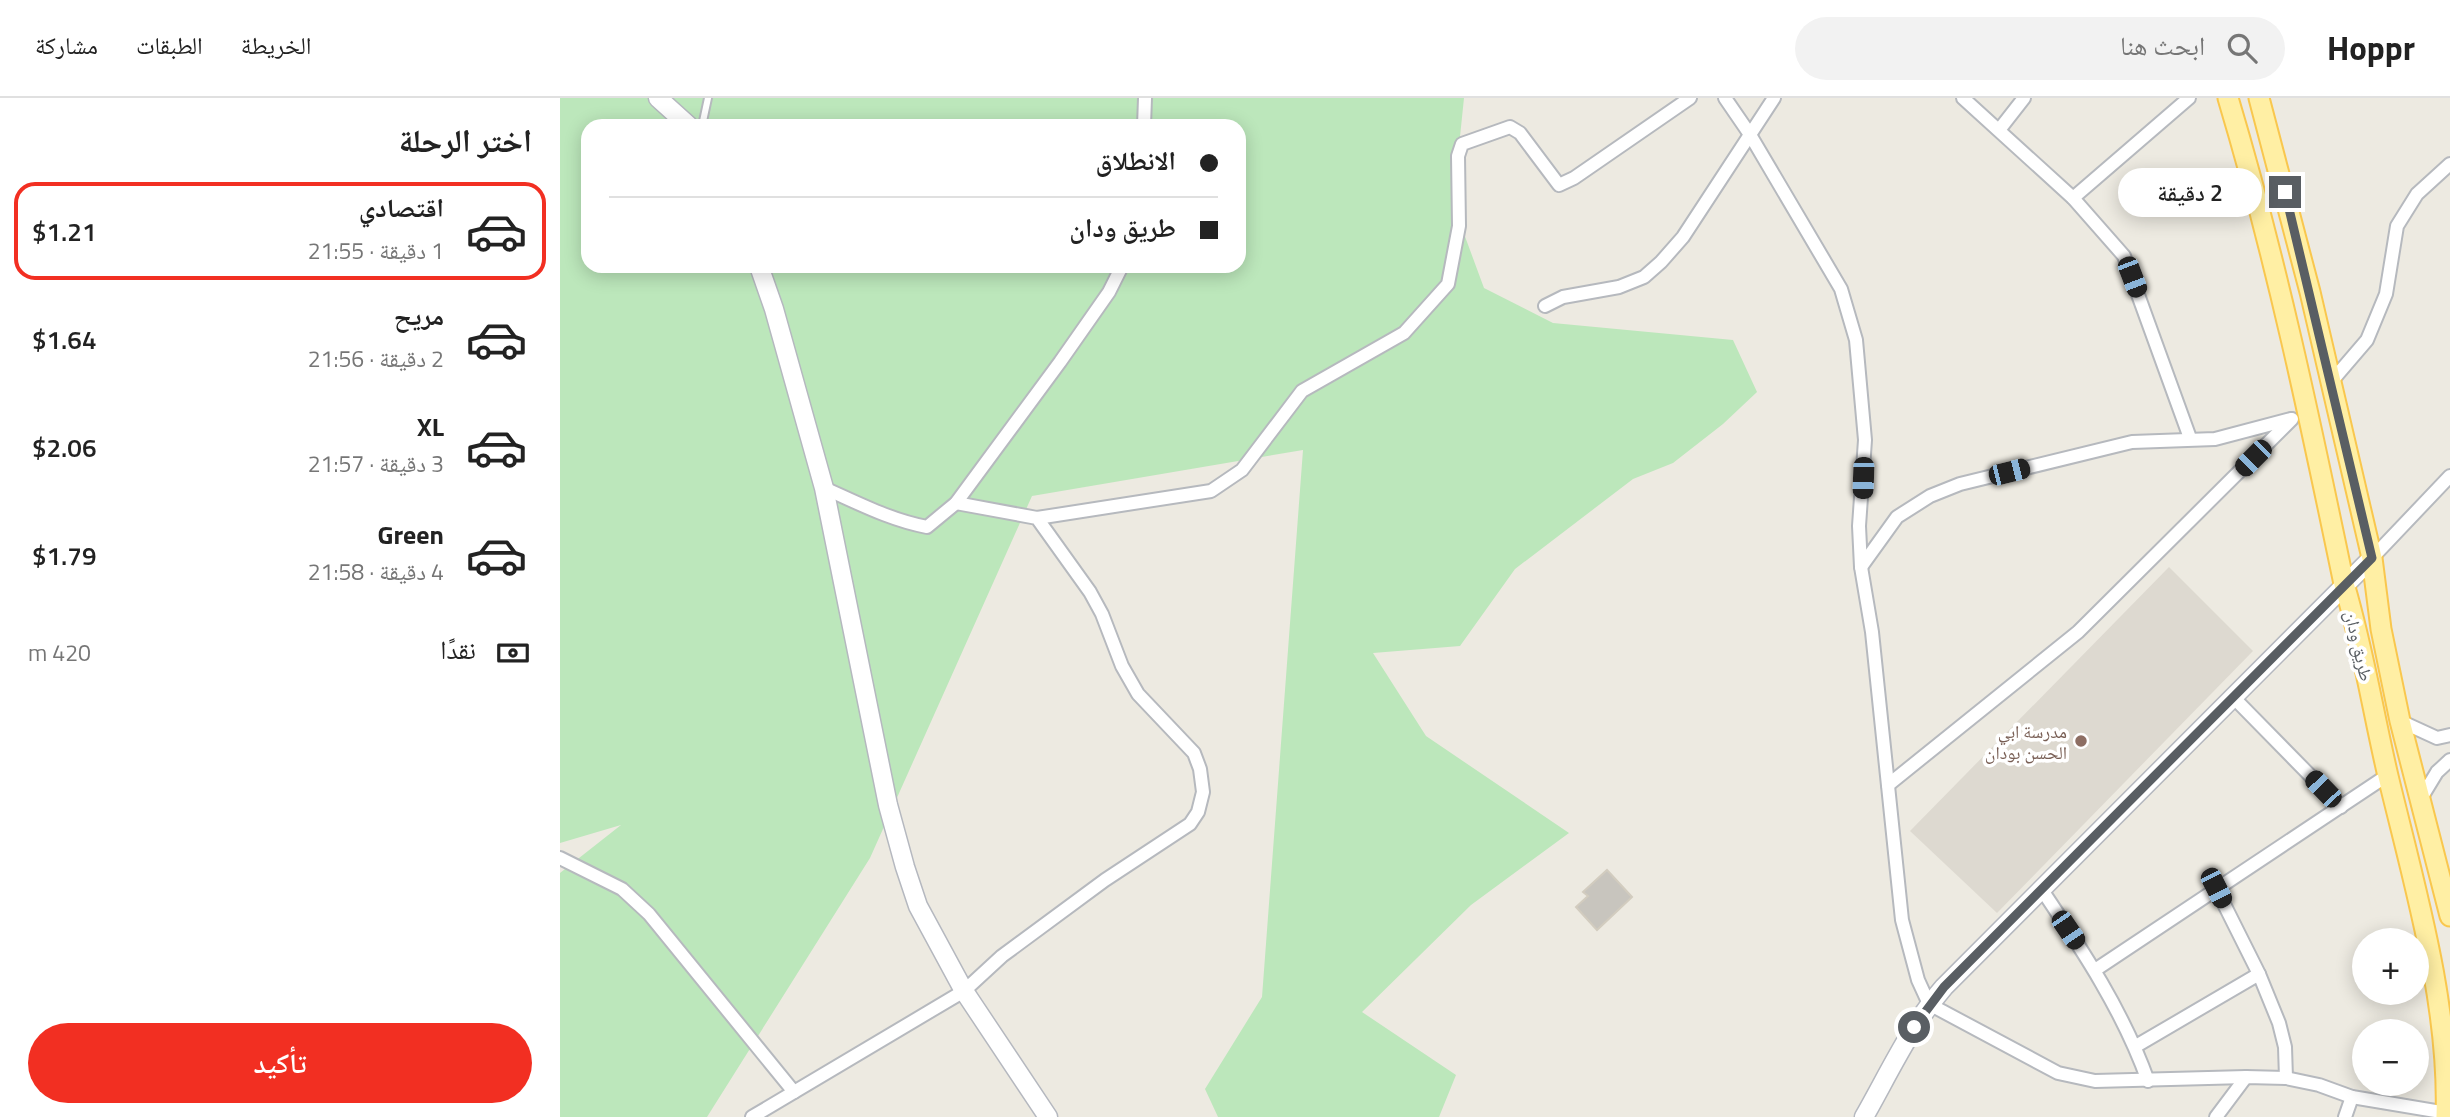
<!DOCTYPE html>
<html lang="ar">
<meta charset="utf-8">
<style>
body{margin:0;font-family:"Titillium Web","Noto Naskh Arabic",sans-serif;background:#f2f2f2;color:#222;direction:rtl;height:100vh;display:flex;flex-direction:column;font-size:26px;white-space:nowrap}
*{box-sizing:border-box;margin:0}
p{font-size:23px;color:#767676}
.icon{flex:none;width:38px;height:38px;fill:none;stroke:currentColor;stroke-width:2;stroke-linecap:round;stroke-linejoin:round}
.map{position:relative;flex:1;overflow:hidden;direction:ltr}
.drawer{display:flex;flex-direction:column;background:#fff;width:560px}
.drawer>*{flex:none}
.guide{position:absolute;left:21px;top:21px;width:665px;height:154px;border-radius:21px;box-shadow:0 4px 18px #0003;direction:rtl;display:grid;align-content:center;height:154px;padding:0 28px;background:#fff}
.buttons{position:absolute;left:1792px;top:830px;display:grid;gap:14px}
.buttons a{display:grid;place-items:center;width:77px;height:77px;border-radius:50%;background:#fff;box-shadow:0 4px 18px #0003;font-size:35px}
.end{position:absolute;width:32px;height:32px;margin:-16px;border:9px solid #595e63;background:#fff;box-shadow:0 0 0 4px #fff}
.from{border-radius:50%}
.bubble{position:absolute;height:49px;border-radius:24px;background:#fff;box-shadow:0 4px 18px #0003;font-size:23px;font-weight:600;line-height:49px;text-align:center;direction:rtl}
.car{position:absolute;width:21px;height:42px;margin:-21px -10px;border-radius:9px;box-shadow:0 0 5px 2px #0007;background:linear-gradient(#222 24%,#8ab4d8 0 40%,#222 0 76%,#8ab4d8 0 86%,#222 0)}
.guide b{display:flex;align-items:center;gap:24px;height:66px;font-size:26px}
.guide b+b{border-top:2px solid #e0e0e0}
.guide i{width:18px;height:18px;background:#222}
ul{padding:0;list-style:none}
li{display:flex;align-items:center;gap:21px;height:98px;margin:0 14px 10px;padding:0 14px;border:4px solid transparent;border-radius:21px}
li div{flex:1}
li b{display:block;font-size:26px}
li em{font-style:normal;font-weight:600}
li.active{border-color:#f22f22}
li>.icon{width:63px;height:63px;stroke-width:1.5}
h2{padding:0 28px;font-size:32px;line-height:84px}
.pay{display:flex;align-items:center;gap:18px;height:77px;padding:0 28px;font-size:26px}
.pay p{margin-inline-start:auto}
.primary-button{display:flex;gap:14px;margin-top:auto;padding:14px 28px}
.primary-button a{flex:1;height:80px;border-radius:42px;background:#f22f22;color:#fff;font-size:28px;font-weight:600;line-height:80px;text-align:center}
header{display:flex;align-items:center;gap:42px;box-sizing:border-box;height:98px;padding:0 35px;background:#fff;border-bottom:2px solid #e0e0e0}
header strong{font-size:33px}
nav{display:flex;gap:38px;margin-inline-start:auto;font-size:24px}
.search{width:490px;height:63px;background:#f2f2f2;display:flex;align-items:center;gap:18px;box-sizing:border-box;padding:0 24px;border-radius:38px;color:#767676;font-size:26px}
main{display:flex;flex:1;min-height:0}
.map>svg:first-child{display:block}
.education{fill:#ddd9d0}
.green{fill:#bce7bb;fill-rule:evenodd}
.building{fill:#c8c5be;stroke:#d2ccbf;stroke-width:2}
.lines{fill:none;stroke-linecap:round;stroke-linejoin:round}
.lane-casing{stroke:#b6b9be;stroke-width:10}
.street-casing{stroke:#b6b9be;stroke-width:16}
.secondary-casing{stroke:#b5b8bf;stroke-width:21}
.primary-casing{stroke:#f9c74e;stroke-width:23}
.lane{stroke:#fff;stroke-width:6}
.street{stroke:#fff;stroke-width:12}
.secondary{stroke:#fff;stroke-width:18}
.primary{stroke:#ffefa4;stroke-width:19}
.route{stroke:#595e63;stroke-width:9}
.education-dot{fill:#8d6e63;stroke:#fff;stroke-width:2.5}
.labels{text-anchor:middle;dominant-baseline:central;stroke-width:7;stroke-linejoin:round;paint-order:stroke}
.street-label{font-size:18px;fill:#595e63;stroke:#fff}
.education-label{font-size:18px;fill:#785e54;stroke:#fff;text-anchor:end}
</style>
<header>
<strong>Hoppr</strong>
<div class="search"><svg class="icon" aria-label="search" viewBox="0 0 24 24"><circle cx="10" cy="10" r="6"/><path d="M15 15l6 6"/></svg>ابحث هنا</div>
<nav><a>الخريطة</a><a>الطبقات</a><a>مشاركة</a></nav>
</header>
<main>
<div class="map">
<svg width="1890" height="1019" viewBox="0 0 1890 1019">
<rect width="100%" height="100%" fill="#edeae1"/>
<polygon class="education" points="1609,469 1693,553 1437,815 1350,733"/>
<path class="green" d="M0,0h904l-11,106 31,84 69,35 180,17 24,52 -34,32 -50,39 -40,16 -118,90 -55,77 -87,7 53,83 143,97 -98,72 -109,107 94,63 -17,42h-221l-13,-28 57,-92 41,-547 -271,46 -162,362 -163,259h-147v-244l61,-48 -61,18zM28,28h651v140h-651z"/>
<polygon class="building" points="1047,772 1072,799 1037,832 1016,809 1028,798 1023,794"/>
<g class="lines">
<defs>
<polyline id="lane" points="142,28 148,0"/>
<g id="street">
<polyline points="1165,0 1189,35 1281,191 1296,242 1305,342 1299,428 1301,469 1312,534 1342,822 1358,882 1369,906 1498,975 1535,983 1686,979 1726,980 1759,987 1792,999 1887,1015"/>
<polyline points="1403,0 1513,100 1564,158 1630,340"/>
<polyline points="584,28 585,0"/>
<polyline points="1439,32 1464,0"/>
<polyline points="1513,100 1629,0"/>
<polyline points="985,208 1003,199 1059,189 1084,179 1101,164 1123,139 1214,0"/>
<polyline points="1771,284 1807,242 1826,196 1837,128 1857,96 1890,66"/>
<path d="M264,390c34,15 66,32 103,39l29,-24 104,-141 49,-70 13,-26"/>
<polyline points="477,420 651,393 682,372 742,293 844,235 888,186 899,128 898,58 902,46 950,29 960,35 999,87 1014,80 1130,0"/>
<polyline points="1812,460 1890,378"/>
<polyline points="1301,469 1337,419 1370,398 1400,386 1572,344 1655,341 1731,321"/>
<polyline points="1674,600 1781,709"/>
<polyline points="1840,623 1877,640 1890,637"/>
<polyline points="1328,687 1518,534 1732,321"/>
<polyline points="1860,702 1877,674 1890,662"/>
<polyline points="0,760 62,791 89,816 234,994"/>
<polyline points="1656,790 1699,876 1719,925 1725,949 1726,980"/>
<path d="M1482,792c41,61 81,121 106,191"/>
<polyline points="1535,872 1828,677"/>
<polyline points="1576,948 1699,876"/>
<polyline points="192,1019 404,893 442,858 545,782 630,726 638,714 643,694 640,671 634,655 578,596 562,568 542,516 530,494 477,420 396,405"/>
<polyline points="1656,1019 1686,979"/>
<polyline points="1785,1019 1792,999"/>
</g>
<g id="secondary">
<polyline points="98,0 129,28"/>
<polyline points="199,168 214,211 264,390 328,707 345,769 358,808 404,893 488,1019"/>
<path d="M1304,1019c25,-44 47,-92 80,-130l428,-429"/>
</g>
<g id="primary">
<path d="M1668,0c48,160 82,322 116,486 19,63 29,128 44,192 26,108 62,229 58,341"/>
<polyline points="1699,0 1750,194 1812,460 1821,531 1840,623 1890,818"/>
</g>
</defs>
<use href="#lane" class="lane-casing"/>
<use href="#street" class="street-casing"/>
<use href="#secondary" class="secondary-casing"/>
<use href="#primary" class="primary-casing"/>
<use href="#lane" class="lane"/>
<use href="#street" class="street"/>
<use href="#secondary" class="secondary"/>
<use href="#primary" class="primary"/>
</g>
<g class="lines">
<polyline class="route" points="1354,929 1384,889 1812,460 1725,94"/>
</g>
<circle class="education-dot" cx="1521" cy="643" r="7"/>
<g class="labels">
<g class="street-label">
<text transform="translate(1799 548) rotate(77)">طريق ودان</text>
</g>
<g class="education-label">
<text x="1507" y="633">مدرسة ابي<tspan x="1507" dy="21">الحسن بودان</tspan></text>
</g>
</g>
</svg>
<div class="buttons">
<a>+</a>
<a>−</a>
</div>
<i class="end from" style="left:1354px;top:929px"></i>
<i class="end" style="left:1725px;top:94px"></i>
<div class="bubble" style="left:1558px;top:70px;width:144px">2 دقيقة</div>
<i class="car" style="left:1572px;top:179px;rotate:159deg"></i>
<i class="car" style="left:1693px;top:360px;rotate:225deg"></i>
<i class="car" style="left:1449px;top:374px;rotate:76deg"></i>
<i class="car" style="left:1303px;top:380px;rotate:182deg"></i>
<i class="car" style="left:1763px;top:691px;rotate:316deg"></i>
<i class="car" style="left:1656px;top:790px;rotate:153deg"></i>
<i class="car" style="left:1508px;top:832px;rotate:146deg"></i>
<div class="guide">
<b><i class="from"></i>الانطلاق</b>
<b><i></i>طريق ودان</b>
</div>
</div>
<section class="drawer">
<h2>اختر الرحلة</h2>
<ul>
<li class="active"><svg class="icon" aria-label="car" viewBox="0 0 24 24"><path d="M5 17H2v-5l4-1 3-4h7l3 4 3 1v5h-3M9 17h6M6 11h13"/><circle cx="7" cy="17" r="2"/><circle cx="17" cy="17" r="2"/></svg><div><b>اقتصادي</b><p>1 دقيقة · 21:55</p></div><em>$1.21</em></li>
<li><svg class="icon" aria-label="car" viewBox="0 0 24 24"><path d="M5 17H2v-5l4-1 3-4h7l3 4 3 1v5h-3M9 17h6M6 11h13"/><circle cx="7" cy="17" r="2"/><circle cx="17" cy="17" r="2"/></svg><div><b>مريح</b><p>2 دقيقة · 21:56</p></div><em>$1.64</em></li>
<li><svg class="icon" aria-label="car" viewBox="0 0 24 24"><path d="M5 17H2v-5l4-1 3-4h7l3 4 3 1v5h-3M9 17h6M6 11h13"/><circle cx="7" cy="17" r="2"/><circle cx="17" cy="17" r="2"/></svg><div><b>XL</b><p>3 دقيقة · 21:57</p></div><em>$2.06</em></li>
<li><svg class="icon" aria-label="car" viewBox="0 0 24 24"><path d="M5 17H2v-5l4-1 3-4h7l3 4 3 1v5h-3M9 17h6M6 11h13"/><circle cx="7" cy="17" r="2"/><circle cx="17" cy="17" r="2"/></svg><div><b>Green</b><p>4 دقيقة · 21:58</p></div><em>$1.79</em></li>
</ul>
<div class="pay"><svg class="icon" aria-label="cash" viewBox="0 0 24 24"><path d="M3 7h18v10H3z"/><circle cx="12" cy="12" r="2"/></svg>نقدًا<p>420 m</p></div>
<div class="primary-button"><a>تأكيد</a></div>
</section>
</main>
